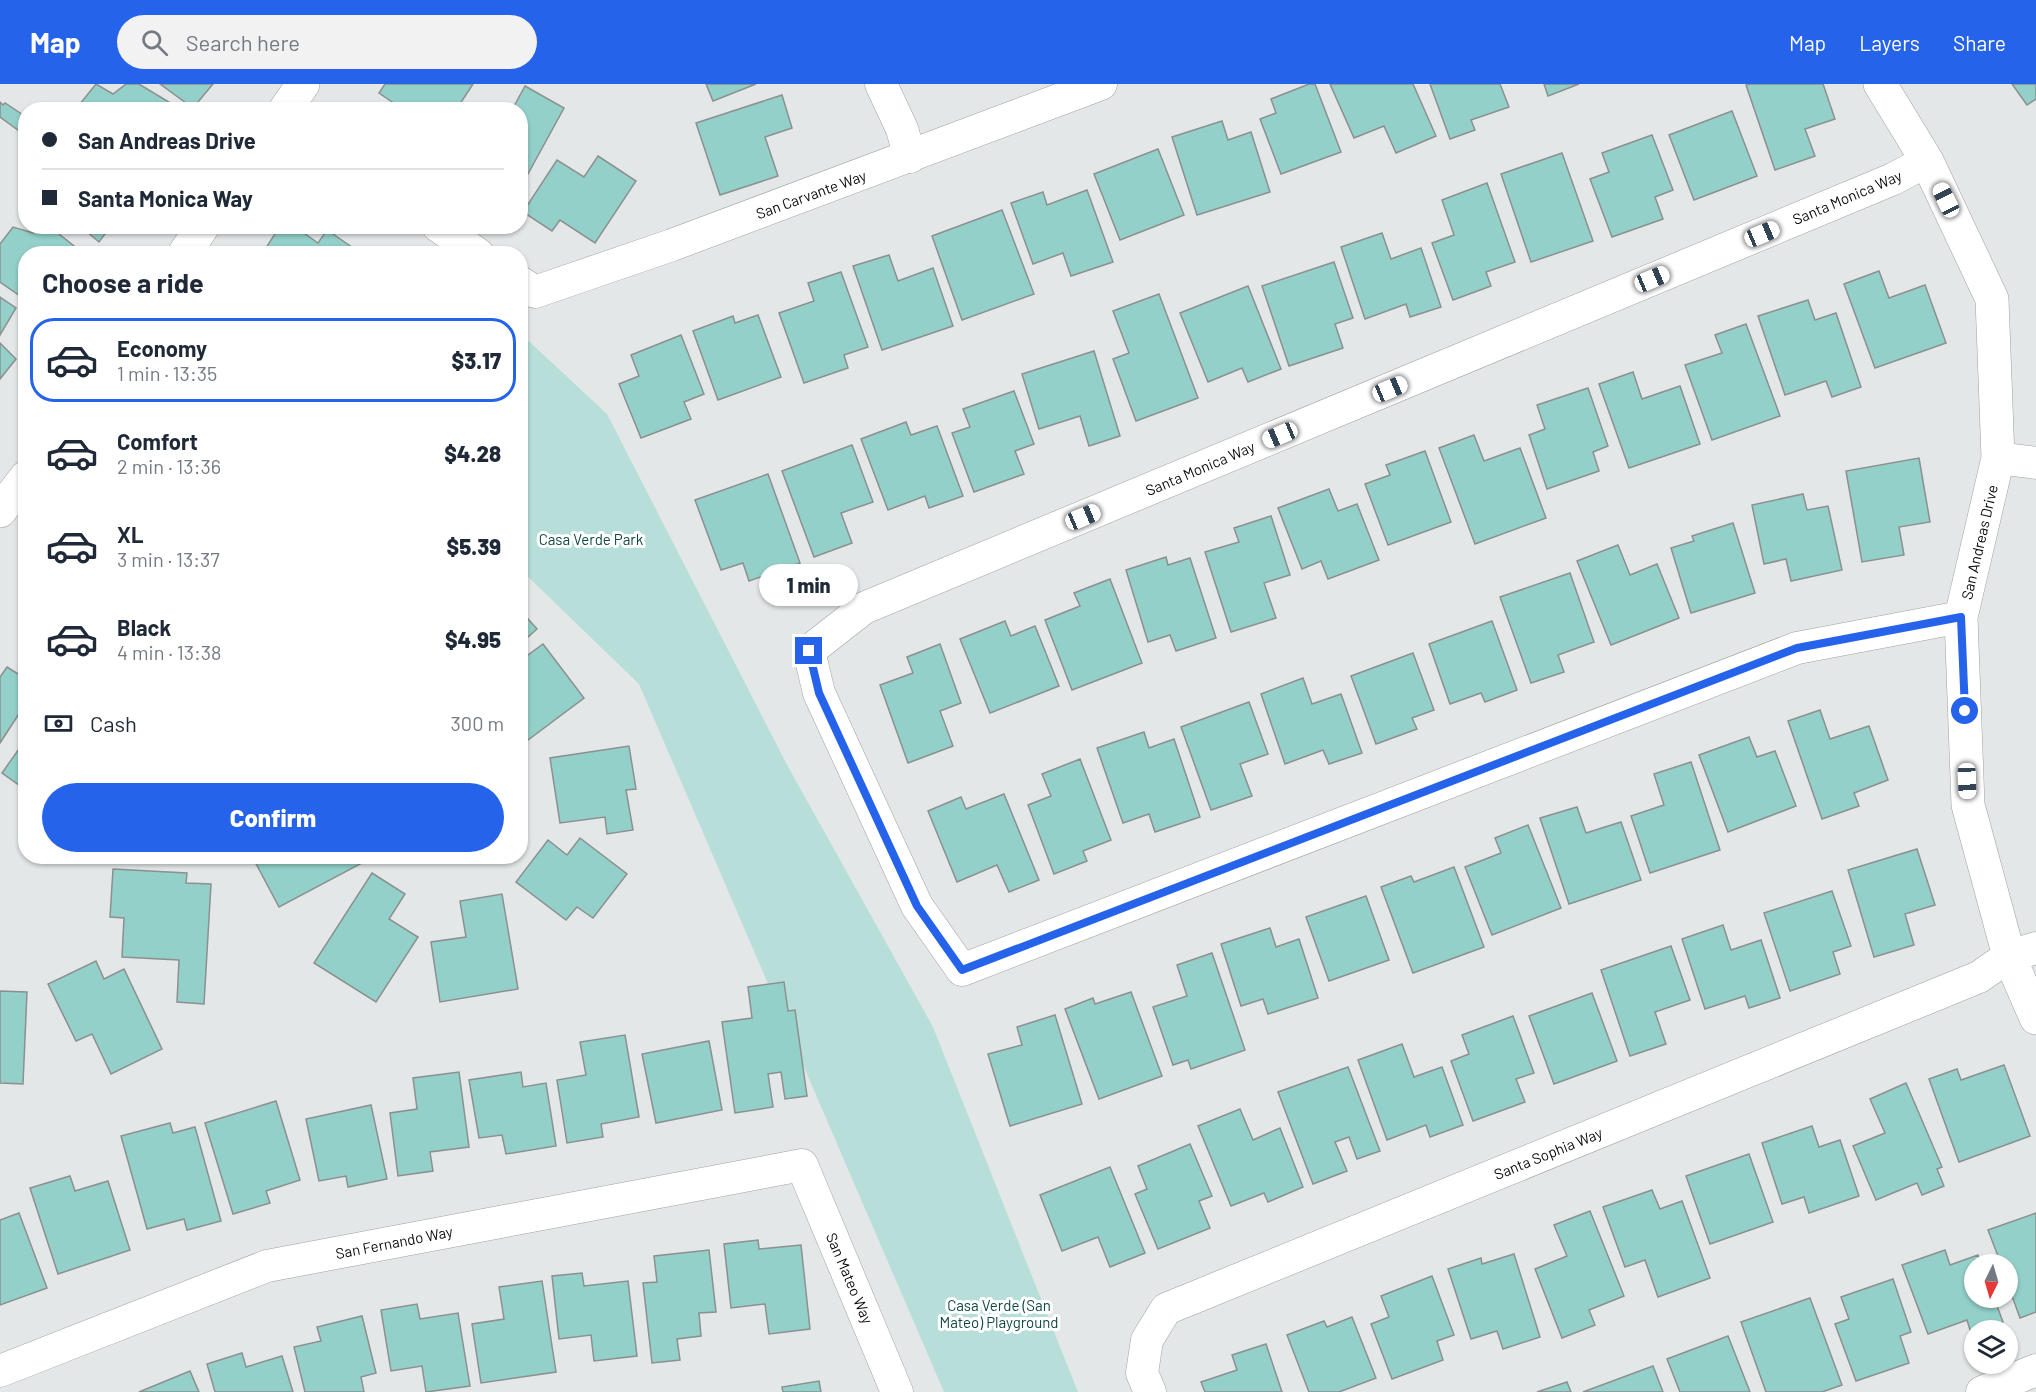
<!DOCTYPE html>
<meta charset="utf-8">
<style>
body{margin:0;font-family:Barlow,sans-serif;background:#f2f2f3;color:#1f2937;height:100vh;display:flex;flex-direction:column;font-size:22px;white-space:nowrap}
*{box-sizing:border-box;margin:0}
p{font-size:20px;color:#747a83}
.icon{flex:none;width:33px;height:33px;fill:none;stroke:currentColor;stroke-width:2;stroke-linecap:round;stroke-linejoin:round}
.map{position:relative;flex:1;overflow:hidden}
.side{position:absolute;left:18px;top:162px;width:510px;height:618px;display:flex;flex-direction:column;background:#fff;border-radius:24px;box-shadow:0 2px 4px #0004}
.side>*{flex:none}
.top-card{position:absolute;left:18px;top:18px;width:510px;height:132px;border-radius:24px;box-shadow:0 2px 4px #0004;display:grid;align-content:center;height:132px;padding:0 24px;background:#fff}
.needle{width:39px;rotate:185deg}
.controls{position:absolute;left:1964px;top:1170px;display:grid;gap:12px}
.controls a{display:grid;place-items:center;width:54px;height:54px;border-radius:50%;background:#fff;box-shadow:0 2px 4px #0004;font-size:30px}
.end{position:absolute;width:27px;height:27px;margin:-14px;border:8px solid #2563eb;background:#fff;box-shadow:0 0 0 3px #fff}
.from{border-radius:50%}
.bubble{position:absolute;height:42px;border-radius:21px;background:#fff;box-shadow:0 2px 4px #0004;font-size:20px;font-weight:800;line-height:42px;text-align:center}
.car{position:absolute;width:18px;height:36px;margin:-18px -9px;border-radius:8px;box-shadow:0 0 4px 2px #0007;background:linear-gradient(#fff 24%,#345 0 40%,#fff 0 76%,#345 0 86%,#fff 0)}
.top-card b{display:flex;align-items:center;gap:21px;height:57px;font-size:22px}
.top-card b+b{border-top:2px solid #e0e1e3}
.top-card i{width:15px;height:15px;background:#1f2937}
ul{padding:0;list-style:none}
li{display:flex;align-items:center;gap:18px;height:84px;margin:0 12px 9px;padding:0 12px;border:3px solid transparent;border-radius:24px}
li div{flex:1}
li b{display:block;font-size:22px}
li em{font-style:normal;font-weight:800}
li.on{border-color:#2563eb}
li>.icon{width:54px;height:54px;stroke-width:1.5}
h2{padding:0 24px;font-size:27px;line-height:72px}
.pay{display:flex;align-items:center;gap:15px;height:66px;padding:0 24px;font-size:22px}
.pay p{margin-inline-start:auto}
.action{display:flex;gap:12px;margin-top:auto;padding:12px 24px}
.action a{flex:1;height:69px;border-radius:36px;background:#2563eb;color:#fff;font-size:24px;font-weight:800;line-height:69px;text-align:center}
header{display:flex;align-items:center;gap:36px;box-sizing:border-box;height:84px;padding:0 30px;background:#2563eb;color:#fff}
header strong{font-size:28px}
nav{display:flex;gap:33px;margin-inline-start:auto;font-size:21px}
.search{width:420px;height:54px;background:#f2f2f3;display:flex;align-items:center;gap:15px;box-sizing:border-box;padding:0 21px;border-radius:33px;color:#747a83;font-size:22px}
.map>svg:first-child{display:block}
.green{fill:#b7ded9}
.building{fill:#92d0c9;stroke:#8c908f;stroke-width:1.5}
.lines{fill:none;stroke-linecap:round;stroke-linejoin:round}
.street-casing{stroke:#9ea2a1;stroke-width:33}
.secondary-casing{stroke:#9ea2a1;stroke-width:34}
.street{stroke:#fff;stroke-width:32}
.secondary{stroke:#fff;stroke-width:33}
.route{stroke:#2563eb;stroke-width:8}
.labels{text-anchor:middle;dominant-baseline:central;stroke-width:6;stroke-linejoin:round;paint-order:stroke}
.street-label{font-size:15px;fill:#0b0d0d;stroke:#fff}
.park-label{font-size:15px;fill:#114844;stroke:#fff}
</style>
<header>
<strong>Map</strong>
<div class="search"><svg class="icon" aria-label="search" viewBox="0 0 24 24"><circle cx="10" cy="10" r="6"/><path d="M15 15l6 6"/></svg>Search here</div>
<nav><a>Map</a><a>Layers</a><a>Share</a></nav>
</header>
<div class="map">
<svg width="2036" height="1308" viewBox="0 0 2036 1308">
<rect width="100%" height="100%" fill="#e3e7e7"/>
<polygon class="green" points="520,249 607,330 786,679 933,943 1078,1308 944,1308 639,600 521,486"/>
<g class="building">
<polygon points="96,0 113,10 126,0 139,0 182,26 75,26"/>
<polygon points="160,0 213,0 193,24"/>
<polygon points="385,0 473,0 456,26 404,26 379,9"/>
<polygon points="706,0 756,0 713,17"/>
<polygon points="1309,0 1315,0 1341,68 1281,90 1260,35 1276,29 1271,15"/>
<polygon points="1330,0 1413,0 1436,52 1396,69 1384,42 1354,54"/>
<polygon points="1430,0 1500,0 1509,23 1471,36 1475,46 1450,55"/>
<polygon points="1544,0 1579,0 1548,12"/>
<polygon points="1750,0 1823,0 1835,35 1805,45 1815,72 1775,86 1746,1"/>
<polygon points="2012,0 2036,0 2036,15 2027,21"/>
<polygon points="525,2 564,24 523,99 520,97 520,26 512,26"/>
<polygon points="782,11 792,44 765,53 778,92 720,111 696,39"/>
<polygon points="0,18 3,21 5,19 26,33 26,44 22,49 0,33"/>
<polygon points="1732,27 1757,92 1694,116 1669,51"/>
<polygon points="1222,37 1228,56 1251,48 1270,108 1197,131 1172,53"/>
<polygon points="1652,51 1673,106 1655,113 1663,135 1612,153 1590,95 1609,88 1602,69"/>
<polygon points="1158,65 1184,131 1120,156 1094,90"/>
<polygon points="1562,69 1593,157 1531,178 1501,90"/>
<polygon points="598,72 636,97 595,159 560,136 552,147 523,128 557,76 584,93"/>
<polygon points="1487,99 1515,178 1486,188 1491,202 1453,216 1432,159 1454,151 1442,116"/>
<polygon points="1087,106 1113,178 1071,192 1063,169 1033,180 1011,119 1043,108 1047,121"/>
<polygon points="1002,126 1034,210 962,236 932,152"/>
<polygon points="38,142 49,142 84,170 26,170 26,216 0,198 0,160 13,143 33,149"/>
<polygon points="80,142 111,142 99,158"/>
<polygon points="280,142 294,142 318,159 327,146 356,166 353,170 262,170"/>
<polygon points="1382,149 1391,175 1421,164 1441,223 1410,233 1406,220 1365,235 1341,163"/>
<polygon points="889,171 898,197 933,184 953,242 882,266 853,182"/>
<polygon points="1334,178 1353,234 1335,240 1343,264 1289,282 1262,202"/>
<polygon points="1879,187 1889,214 1925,201 1946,259 1875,284 1844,200"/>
<polygon points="841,188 868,263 844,271 848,284 804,299 779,229 814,217 808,199"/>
<polygon points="1248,202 1281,285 1248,298 1242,284 1208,298 1180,229"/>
<polygon points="1159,210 1198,314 1136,337 1113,275 1129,269 1113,227"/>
<polygon points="0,213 16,224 0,251"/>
<polygon points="1808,216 1815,236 1836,229 1861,303 1832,313 1826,297 1785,311 1758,232"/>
<polygon points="758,231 781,293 718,316 693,247 733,232 735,239"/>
<polygon points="1746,240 1780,332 1712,356 1685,281 1722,269 1715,251"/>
<polygon points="681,251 704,310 684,318 691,335 641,354 619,300 639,292 631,271"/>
<polygon points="0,259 16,275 0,295"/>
<polygon points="1094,267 1120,352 1089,362 1080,332 1039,345 1022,290"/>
<polygon points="1633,288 1642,315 1680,302 1700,360 1629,384 1599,300"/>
<polygon points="1588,304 1608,362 1593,368 1599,387 1547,405 1529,351 1545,345 1537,321"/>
<polygon points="1014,307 1034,360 1015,367 1024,390 974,408 952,349 970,343 963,325"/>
<polygon points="906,338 911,351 937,342 963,412 929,424 925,412 888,426 861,355"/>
<polygon points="1474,351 1484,377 1520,364 1546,434 1475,460 1439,364"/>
<polygon points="852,361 873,418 841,429 852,459 814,473 782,387"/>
<polygon points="1425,367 1451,438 1388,461 1365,400 1390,391 1386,381"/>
<polygon points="1919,374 1930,438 1899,443 1904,471 1862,478 1846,387"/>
<polygon points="768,390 800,479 749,497 743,479 721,486 695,416"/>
<polygon points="1329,405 1338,427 1357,420 1379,476 1328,495 1321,477 1302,485 1278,424"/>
<polygon points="1803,410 1807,426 1828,422 1842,486 1791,497 1786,475 1764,480 1752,421"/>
<polygon points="1271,432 1290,491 1264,499 1276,534 1231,548 1205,468 1239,458 1234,444"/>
<polygon points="1733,439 1755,509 1691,529 1671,464 1694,457 1692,452"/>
<polygon points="1618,461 1630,491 1657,480 1679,534 1611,561 1577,477"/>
<polygon points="1166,473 1168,481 1190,474 1216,554 1176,567 1170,551 1148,558 1126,486"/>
<polygon points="1570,489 1594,558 1558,571 1564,588 1531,599 1500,513"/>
<polygon points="1110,495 1142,579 1072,606 1045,536 1080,522 1074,509"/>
<polygon points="520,526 537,545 520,560"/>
<polygon points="1005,537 1011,552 1035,542 1059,602 990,629 960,555"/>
<polygon points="1492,537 1517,606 1485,618 1481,609 1450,620 1429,560"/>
<polygon points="543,560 584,614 528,656 520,647 520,577"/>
<polygon points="940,560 961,619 940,627 953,662 908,679 880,601 913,589 907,573"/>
<polygon points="1413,569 1434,626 1412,634 1417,645 1376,660 1351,592"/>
<polygon points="7,583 26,595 26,619 0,659 0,593"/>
<polygon points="1303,594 1312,620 1341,610 1362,669 1329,680 1323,666 1285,680 1261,610"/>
<polygon points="1249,618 1268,670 1240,680 1252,712 1211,726 1181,643"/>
<polygon points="1820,626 1830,655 1869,642 1888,696 1854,709 1859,722 1822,735 1788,637"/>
<polygon points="1144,648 1149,664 1174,655 1200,733 1155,748 1149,730 1123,739 1097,664"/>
<polygon points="1749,653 1757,673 1775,667 1796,722 1728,748 1699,671"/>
<polygon points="26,655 26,706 2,689"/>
<polygon points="629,662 636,705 626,706 633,746 607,750 605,733 560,739 550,674"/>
<polygon points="1080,675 1111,756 1083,767 1087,777 1054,790 1028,721 1051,712 1042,690"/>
<polygon points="1691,678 1720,766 1650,789 1631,732 1664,721 1654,690"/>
<polygon points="1004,710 1039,796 1009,808 997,781 957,798 928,727 961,713 966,725"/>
<polygon points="1577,723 1586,749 1621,738 1641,796 1569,820 1540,734"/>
<polygon points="1528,741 1561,824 1492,851 1465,783 1501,769 1495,754"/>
<polygon points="580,754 627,790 593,834 577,823 566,836 516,798 548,756 567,771"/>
<polygon points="1917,765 1935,821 1905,830 1914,861 1874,873 1848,786"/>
<polygon points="252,772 362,772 364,778 279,823"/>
<polygon points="1454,783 1484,863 1413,889 1381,803 1411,792 1414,798"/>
<polygon points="113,785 187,789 186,799 211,800 204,920 177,918 179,876 122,873 124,834 110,833"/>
<polygon points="372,789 405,810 389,835 418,853 376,918 314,879"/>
<polygon points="1832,807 1851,862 1833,868 1840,890 1790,907 1764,829"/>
<polygon points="502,810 518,905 440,918 431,858 466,853 460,817"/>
<polygon points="1366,812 1389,876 1329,897 1306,833"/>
<polygon points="1723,841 1731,866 1761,856 1780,914 1749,924 1745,912 1705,925 1682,855"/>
<polygon points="1270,844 1276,863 1299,855 1318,914 1268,930 1263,915 1241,922 1221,860"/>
<polygon points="1671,862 1690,916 1655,928 1666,960 1630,972 1601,886"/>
<polygon points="1212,869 1245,966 1191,985 1188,976 1173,981 1153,923 1187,912 1177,881"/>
<polygon points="96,877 104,895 124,885 162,965 111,990 92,950 76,957 48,900"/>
<polygon points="784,898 788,927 795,926 807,1012 785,1015 781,988 768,990 773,1023 735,1029 722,938 752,934 748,903"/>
<polygon points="0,907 27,908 23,1000 0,999"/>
<polygon points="1131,908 1162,992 1099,1015 1065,925 1093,914 1095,920"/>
<polygon points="1592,909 1617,977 1554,1000 1529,932"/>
<polygon points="1055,931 1082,1020 1010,1042 988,970 1022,961 1017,943"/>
<polygon points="1513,932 1534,989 1516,995 1525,1018 1473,1037 1451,977 1469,970 1462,951"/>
<polygon points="625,951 639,1033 601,1040 603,1053 567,1059 557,996 586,991 580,958"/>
<polygon points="709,957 722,1026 656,1039 642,970"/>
<polygon points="1402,960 1414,993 1442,983 1463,1041 1430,1053 1426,1041 1387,1056 1358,976"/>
<polygon points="2004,981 2030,1052 1959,1078 1929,995 1957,985 1961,996"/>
<polygon points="1348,983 1380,1067 1357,1075 1349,1053 1335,1058 1347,1087 1313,1100 1278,1008"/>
<polygon points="459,988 469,1063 430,1068 433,1087 398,1092 390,1029 417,1025 413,994"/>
<polygon points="521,988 523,1003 546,999 556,1062 506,1070 502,1051 479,1054 469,996"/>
<polygon points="1906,999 1942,1083 1937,1085 1944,1102 1922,1111 1917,1099 1876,1116 1853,1062 1885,1049 1870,1015"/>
<polygon points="276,1017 300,1096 266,1107 270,1119 233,1130 205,1039"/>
<polygon points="371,1021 387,1095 348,1103 346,1092 319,1097 306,1035"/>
<polygon points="1240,1025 1253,1056 1280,1044 1303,1103 1268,1118 1264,1109 1231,1122 1198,1042"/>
<polygon points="170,1039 173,1049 195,1043 221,1137 187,1146 184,1135 147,1145 121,1052"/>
<polygon points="1812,1042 1819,1063 1840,1056 1859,1112 1809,1129 1804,1113 1782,1120 1762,1059"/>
<polygon points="1190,1060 1212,1112 1199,1117 1210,1144 1158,1165 1135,1110 1147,1105 1138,1082"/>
<polygon points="1749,1070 1773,1138 1710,1160 1686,1092"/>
<polygon points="1110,1083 1145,1169 1110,1183 1098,1153 1062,1167 1040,1111"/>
<polygon points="70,1092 75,1107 108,1097 130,1166 58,1190 30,1104"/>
<polygon points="1652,1106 1660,1125 1682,1117 1710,1194 1658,1213 1645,1176 1625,1183 1603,1123"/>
<polygon points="1590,1127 1624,1212 1589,1226 1595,1241 1562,1254 1535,1185 1567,1172 1554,1141"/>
<polygon points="19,1129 47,1204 0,1221 0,1136"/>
<polygon points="2036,1129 2036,1228 2020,1234 2007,1198 2007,1180 2001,1180 1988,1146"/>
<polygon points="758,1156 759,1165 801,1161 810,1245 769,1250 765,1220 731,1224 724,1160"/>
<polygon points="709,1166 716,1228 699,1229 701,1252 677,1255 680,1276 652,1279 643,1199 657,1198 654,1172"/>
<polygon points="1945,1166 1950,1181 1978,1171 1981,1180 1974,1180 1974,1214 1994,1214 2003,1238 1974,1246 1971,1249 1967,1236 1928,1250 1902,1181"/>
<polygon points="1514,1170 1540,1253 1503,1265 1497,1247 1471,1255 1448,1185 1481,1174 1482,1180"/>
<polygon points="582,1189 584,1202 628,1197 637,1272 594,1277 591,1251 559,1255 552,1192"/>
<polygon points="1432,1192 1454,1251 1437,1257 1443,1276 1392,1295 1371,1240 1389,1233 1381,1212"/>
<polygon points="1893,1195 1911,1248 1900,1252 1909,1279 1856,1297 1835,1240 1849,1235 1841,1213"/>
<polygon points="542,1197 556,1288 481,1299 472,1240 504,1235 499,1203"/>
<polygon points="1810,1214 1842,1301 1822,1308 1766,1308 1741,1238"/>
<polygon points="417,1220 420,1235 458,1229 470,1302 426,1308 422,1282 391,1287 381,1226"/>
<polygon points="362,1232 376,1289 361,1293 364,1308 305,1308 294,1263 321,1257 317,1243"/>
<polygon points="1352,1233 1376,1294 1339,1308 1309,1308 1287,1251 1324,1237 1327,1243"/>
<polygon points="1728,1252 1750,1308 1680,1308 1667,1275"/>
<polygon points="1266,1260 1282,1308 1205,1308 1201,1298 1237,1286 1232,1271"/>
<polygon points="242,1269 246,1283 282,1272 293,1308 215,1308 207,1280"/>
<polygon points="1653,1282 1663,1308 1583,1308"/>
<polygon points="190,1287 199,1308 139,1308"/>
<polygon points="819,1297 821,1308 783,1308 782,1303"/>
<polygon points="1567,1298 1571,1308 1537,1308"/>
</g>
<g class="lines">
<defs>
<g id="street">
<polyline points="881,0 902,45 910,73"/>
<polyline points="1927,77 1893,95 864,524 809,567 819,609 917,822 962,886 1797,564 1961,533"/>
<polyline points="438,142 478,170"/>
<polyline points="520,198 535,208 672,161 1101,0"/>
<polyline points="1998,374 2036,379"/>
<polyline points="0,1287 267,1182 802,1081 897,1308"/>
<polyline points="1150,1308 1142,1289 1147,1256 1166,1225 1979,893 2009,872 2036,864"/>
<polyline points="1982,1308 2036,1286"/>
</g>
<g id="secondary">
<polyline points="1880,0 1927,77 1992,215 1998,374 1961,533 1968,721 2009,872 2036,934"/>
<polyline points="285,26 303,0"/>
<polyline points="184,170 203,142"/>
<polyline points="0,427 26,393"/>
</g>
</defs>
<use href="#street" class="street-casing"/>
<use href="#secondary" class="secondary-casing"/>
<use href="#street" class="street"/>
<use href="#secondary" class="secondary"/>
</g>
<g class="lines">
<polyline class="route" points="809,567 819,609 917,822 962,886 1797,564 1961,533 1965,627"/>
</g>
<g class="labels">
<g class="street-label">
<text transform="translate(811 110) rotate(-20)">San Carvante Way</text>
<text transform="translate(1847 113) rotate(-23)">Santa Monica Way</text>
<text transform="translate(1200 384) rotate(-23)">Santa Monica Way</text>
<text transform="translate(1979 458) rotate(-77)">San Andreas Drive</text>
<text transform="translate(1548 1069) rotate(-22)">Santa Sophia Way</text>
<text transform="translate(394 1158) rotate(-11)">San Fernando Way</text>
<text transform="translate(850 1194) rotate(67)">San Mateo Way</text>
</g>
<g class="park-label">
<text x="591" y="455">Casa Verde Park</text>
<text x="999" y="1221">Casa Verde (San<tspan x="999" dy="17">Mateo) Playground</tspan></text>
</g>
</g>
</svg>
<div class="controls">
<a><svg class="needle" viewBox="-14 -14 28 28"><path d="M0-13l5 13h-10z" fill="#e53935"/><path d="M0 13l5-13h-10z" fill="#747a83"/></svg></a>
<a><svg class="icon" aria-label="layers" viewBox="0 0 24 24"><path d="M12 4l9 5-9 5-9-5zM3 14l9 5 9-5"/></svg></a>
</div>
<i class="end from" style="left:1965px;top:627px"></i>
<i class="end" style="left:809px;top:567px"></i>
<div class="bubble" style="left:759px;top:480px;width:99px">1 min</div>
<i class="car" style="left:1946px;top:116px;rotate:334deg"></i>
<i class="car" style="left:1762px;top:150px;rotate:67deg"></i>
<i class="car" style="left:1652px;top:195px;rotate:67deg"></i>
<i class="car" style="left:1390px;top:305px;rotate:67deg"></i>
<i class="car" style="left:1280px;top:351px;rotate:247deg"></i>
<i class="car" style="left:1083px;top:433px;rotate:67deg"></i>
<i class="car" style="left:1967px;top:697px;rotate:178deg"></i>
<div class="top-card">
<b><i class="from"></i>San Andreas Drive</b>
<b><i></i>Santa Monica Way</b>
</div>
<section class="side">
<h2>Choose a ride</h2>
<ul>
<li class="on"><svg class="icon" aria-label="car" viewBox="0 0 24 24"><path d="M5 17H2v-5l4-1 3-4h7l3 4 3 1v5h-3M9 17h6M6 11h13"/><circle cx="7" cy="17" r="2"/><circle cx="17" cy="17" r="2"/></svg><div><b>Economy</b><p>1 min · 13:35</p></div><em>$3.17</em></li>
<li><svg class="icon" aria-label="car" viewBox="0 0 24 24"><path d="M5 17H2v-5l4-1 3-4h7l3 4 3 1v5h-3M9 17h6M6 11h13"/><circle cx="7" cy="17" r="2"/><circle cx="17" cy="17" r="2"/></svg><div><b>Comfort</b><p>2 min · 13:36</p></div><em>$4.28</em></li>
<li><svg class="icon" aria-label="car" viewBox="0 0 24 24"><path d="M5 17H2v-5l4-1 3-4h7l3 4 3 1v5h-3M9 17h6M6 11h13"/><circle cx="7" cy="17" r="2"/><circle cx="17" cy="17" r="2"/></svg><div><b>XL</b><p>3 min · 13:37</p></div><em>$5.39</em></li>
<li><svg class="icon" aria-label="car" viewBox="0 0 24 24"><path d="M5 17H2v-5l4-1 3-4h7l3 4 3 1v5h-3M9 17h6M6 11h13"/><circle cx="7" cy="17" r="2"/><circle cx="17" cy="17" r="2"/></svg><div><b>Black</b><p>4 min · 13:38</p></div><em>$4.95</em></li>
</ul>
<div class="pay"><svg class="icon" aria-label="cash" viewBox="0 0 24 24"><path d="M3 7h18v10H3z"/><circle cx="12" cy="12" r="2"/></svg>Cash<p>300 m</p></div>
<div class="action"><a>Confirm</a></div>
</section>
</div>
